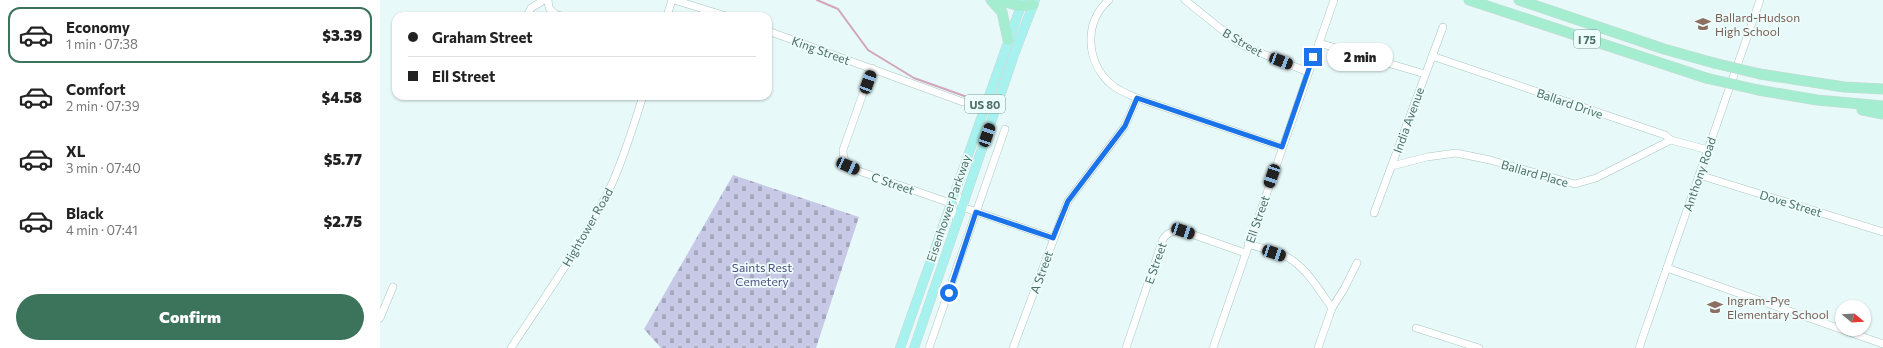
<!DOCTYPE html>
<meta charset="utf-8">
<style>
body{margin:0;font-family:Commissioner,sans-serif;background:#f6f6f6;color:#222;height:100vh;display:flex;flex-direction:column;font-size:15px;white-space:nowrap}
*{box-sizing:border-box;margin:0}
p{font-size:13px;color:#767676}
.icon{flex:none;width:22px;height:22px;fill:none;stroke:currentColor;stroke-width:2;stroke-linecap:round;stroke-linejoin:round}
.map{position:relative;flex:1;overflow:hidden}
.sheet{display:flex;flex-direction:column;background:#fff;width:380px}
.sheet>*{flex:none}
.hud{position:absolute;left:12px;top:12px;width:380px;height:88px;border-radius:12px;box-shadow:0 1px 3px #0004;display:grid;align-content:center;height:88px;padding:0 16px;background:#fff}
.needle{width:26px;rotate:108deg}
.fabs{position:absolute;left:1455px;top:300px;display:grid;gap:8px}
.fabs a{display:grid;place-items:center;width:36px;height:36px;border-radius:50%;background:#fff;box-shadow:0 1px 3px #0004;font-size:20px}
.end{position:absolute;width:18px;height:18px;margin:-9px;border:5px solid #1a73e8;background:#fff;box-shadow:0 0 0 2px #fff}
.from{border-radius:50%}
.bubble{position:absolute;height:28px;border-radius:14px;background:#fff;box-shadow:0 1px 3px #0004;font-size:13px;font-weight:800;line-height:28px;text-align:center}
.car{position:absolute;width:12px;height:24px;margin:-12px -6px;border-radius:5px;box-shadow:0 0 3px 1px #0007;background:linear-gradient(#222 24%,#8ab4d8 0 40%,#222 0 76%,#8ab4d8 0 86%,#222 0)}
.hud b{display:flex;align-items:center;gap:14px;height:38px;font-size:15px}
.hud b+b{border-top:1px solid #e0e0e0}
.hud i{width:10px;height:10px;background:#222}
ul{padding:7px 0 0;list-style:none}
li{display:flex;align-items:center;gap:12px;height:56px;margin:0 8px 6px;padding:0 8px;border:2px solid transparent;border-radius:12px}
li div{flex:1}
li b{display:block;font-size:15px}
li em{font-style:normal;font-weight:800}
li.active{border-color:#3b735b}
li>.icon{width:36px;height:36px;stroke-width:1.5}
.primary-button{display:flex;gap:8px;margin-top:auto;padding:8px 16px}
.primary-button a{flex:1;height:46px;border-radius:24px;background:#3b735b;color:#fff;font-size:16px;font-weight:800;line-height:46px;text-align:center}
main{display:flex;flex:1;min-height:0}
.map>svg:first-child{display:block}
.cemetery{fill:url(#cemetery-stones)}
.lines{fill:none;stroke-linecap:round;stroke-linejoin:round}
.stream{stroke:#d2a5bc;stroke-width:2}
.minor-casing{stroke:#aac6bf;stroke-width:8}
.major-casing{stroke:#cdd7d4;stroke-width:10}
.highway-casing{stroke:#cdd7d4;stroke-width:11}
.minor{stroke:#fff;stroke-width:7}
.major{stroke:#a7f1ef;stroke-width:9}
.highway{stroke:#a5edd1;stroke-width:10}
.highway-bridge-casing{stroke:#cdd7d4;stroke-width:11;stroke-linecap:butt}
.highway-bridge{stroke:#a5edd1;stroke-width:10}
.route{stroke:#1a73e8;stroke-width:5}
.labels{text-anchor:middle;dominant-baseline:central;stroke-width:3.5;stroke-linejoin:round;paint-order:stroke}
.shield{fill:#edfdfc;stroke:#7e9b94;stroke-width:1}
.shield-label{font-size:11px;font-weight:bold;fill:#4e7167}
.education-label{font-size:12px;fill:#785e54;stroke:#edfdfc;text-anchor:start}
.street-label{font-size:12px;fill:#4e7167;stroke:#edfdfc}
.park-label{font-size:12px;fill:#504e80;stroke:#edfdfc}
</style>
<main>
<section class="sheet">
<ul>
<li class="active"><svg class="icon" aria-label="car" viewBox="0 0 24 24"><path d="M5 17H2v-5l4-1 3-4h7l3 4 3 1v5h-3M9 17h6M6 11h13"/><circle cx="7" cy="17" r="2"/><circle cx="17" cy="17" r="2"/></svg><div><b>Economy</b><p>1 min · 07:38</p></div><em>$3.39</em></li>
<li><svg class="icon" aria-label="car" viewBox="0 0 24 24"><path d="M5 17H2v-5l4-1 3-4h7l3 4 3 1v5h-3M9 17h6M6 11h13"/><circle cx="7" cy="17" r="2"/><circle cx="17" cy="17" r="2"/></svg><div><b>Comfort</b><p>2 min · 07:39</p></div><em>$4.58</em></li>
<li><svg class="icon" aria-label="car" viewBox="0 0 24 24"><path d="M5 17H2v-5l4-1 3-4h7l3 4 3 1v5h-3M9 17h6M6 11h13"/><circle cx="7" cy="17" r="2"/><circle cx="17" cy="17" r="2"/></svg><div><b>XL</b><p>3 min · 07:40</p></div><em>$5.77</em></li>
<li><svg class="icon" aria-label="car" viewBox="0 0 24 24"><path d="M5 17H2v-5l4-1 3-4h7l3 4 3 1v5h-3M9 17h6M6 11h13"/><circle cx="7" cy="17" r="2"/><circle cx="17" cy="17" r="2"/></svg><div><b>Black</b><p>4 min · 07:41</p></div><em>$2.75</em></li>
</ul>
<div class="primary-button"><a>Confirm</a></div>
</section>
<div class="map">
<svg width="1503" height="348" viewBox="0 0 1503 348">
<defs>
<pattern id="cemetery-stones" width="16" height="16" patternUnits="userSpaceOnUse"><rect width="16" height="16" fill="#c7c9e6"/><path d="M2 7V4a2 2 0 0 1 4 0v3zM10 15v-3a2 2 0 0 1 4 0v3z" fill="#a4a8be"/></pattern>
</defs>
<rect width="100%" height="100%" fill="#e7faf9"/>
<polygon class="cemetery" points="353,175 479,217 436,348 281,348 264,329"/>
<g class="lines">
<polyline class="stream" points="437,0 458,9 488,50 534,78 590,98"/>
<defs>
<g id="minor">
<polyline points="168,0 169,8 175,14 182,16"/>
<polyline points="294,0 346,16"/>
<path d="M729,0c-26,23 -23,63 3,85 7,6 16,9 25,13l145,49"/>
<polyline points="805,0 857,42 868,48 928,72"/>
<polyline points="147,16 151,8 164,0"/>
<polyline points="287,16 292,0"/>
<polyline points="388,31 583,102"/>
<polyline points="939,43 1045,74"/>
<polyline points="1052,56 1285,135 1291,140 1328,150"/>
<path d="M492,68l-29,82c0,13 6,16 16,21l91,32 7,17"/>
<polyline points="1012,166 1047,157 1076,153 1110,160 1195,184 1216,178 1291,140"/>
<polyline points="1319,175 1503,232"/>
<polyline points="575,189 582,207 673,238"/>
<polyline points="994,213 1063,27"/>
<path d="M868,244c13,4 27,7 39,13 20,11 32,33 45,51l-14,40"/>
<polyline points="1287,268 1503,344"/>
<polyline points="952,308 964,289 977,263"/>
<polyline points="0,318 13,287"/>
<polyline points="1036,328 1099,348"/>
<path d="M131,348c34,-52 72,-104 99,-160 14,-30 23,-61 33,-92"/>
<polyline points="549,348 625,129"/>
<polyline points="633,348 688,201 745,126 757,98"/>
<path d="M746,348l37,-109c5,-8 12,-8 20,-8l62,22"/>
<polyline points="833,348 954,0"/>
<polyline points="1259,348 1380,0"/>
</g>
<g id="major">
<polyline points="520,348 643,0"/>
<polyline points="534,348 635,52 655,0"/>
</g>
<g id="highway">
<polyline points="611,0 622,12 628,40"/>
<polyline points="619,0 640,6 653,5"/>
<polyline points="1089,0 1326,78"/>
<polyline points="1139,0 1284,49 1334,63"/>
<polyline points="1380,74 1464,87 1503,89"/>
<polyline points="1378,90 1437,100 1503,106"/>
<polyline points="1482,110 1503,114"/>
</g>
</defs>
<use href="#minor" class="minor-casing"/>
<use href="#major" class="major-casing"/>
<use href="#highway" class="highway-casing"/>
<use href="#minor" class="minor"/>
<use href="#major" class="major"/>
<use href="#highway" class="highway"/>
<defs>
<g id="highway-bridge">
<polyline points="1334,63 1380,74"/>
<polyline points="1326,78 1378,90"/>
</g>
</defs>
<use href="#highway-bridge" class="highway-bridge-casing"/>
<use href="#highway-bridge" class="highway-bridge"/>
</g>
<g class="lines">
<polyline class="route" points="569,293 596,212 673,238 688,201 745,126 757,98 902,147 933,57"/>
</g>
<defs>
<symbol id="school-bare" viewBox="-9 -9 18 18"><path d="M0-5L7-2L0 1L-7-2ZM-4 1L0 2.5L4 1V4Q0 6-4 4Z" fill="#8d6e63" stroke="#edfdfc" stroke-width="2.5" paint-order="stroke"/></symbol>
</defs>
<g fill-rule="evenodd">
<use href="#school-bare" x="1312" y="13" width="22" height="22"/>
<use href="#school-bare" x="1324" y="296" width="22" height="22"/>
</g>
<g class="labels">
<g class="shield">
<rect x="1194" y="30" width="26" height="18" rx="3"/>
<rect x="585" y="95" width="40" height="18" rx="3"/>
</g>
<g class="shield-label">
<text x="1207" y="39">I 75</text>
<text x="605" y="104">US 80</text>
</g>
<g class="education-label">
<text x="1335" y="17">Ballard-Hudson<tspan x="1335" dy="14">High School</tspan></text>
<text x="1347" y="300">Ingram-Pye<tspan x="1347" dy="14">Elementary School</tspan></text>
</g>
<g class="street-label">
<text transform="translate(863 42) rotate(30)">B Street</text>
<text transform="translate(441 50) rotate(20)">King Street</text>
<text transform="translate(1190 103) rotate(19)">Ballard Drive</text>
<text transform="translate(1028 120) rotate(-70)">India Avenue</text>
<text transform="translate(1155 173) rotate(16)">Ballard Place</text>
<text transform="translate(1319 174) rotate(-71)">Anthony Road</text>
<text transform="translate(513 183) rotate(19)">C Street</text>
<text transform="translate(1411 203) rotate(17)">Dove Street</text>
<text transform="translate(568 208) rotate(-71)">Eisenhower Parkway</text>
<text transform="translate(877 219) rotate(-71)">Ell Street</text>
<text transform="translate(207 227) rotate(-60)">Hightower Road</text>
<text transform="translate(775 263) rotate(-71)">E Street</text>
<text transform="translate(661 272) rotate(-70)">A Street</text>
</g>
<g class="park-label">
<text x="382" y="267">Saints Rest<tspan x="382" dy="14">Cemetery</tspan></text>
</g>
</g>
</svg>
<div class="fabs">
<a><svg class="needle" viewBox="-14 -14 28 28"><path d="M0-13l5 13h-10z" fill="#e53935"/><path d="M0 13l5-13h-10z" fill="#767676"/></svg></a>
</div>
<i class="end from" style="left:569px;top:293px"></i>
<i class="end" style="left:933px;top:57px"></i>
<div class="bubble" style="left:947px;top:43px;width:66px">2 min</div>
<i class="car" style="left:901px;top:61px;rotate:111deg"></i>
<i class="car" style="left:488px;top:82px;rotate:20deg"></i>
<i class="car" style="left:607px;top:135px;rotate:19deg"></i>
<i class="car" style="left:468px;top:166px;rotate:114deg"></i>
<i class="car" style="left:892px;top:176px;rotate:199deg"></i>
<i class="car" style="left:803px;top:231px;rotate:109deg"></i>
<i class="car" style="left:894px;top:253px;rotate:109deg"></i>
<div class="hud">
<b><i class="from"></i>Graham Street</b>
<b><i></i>Ell Street</b>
</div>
</div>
</main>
